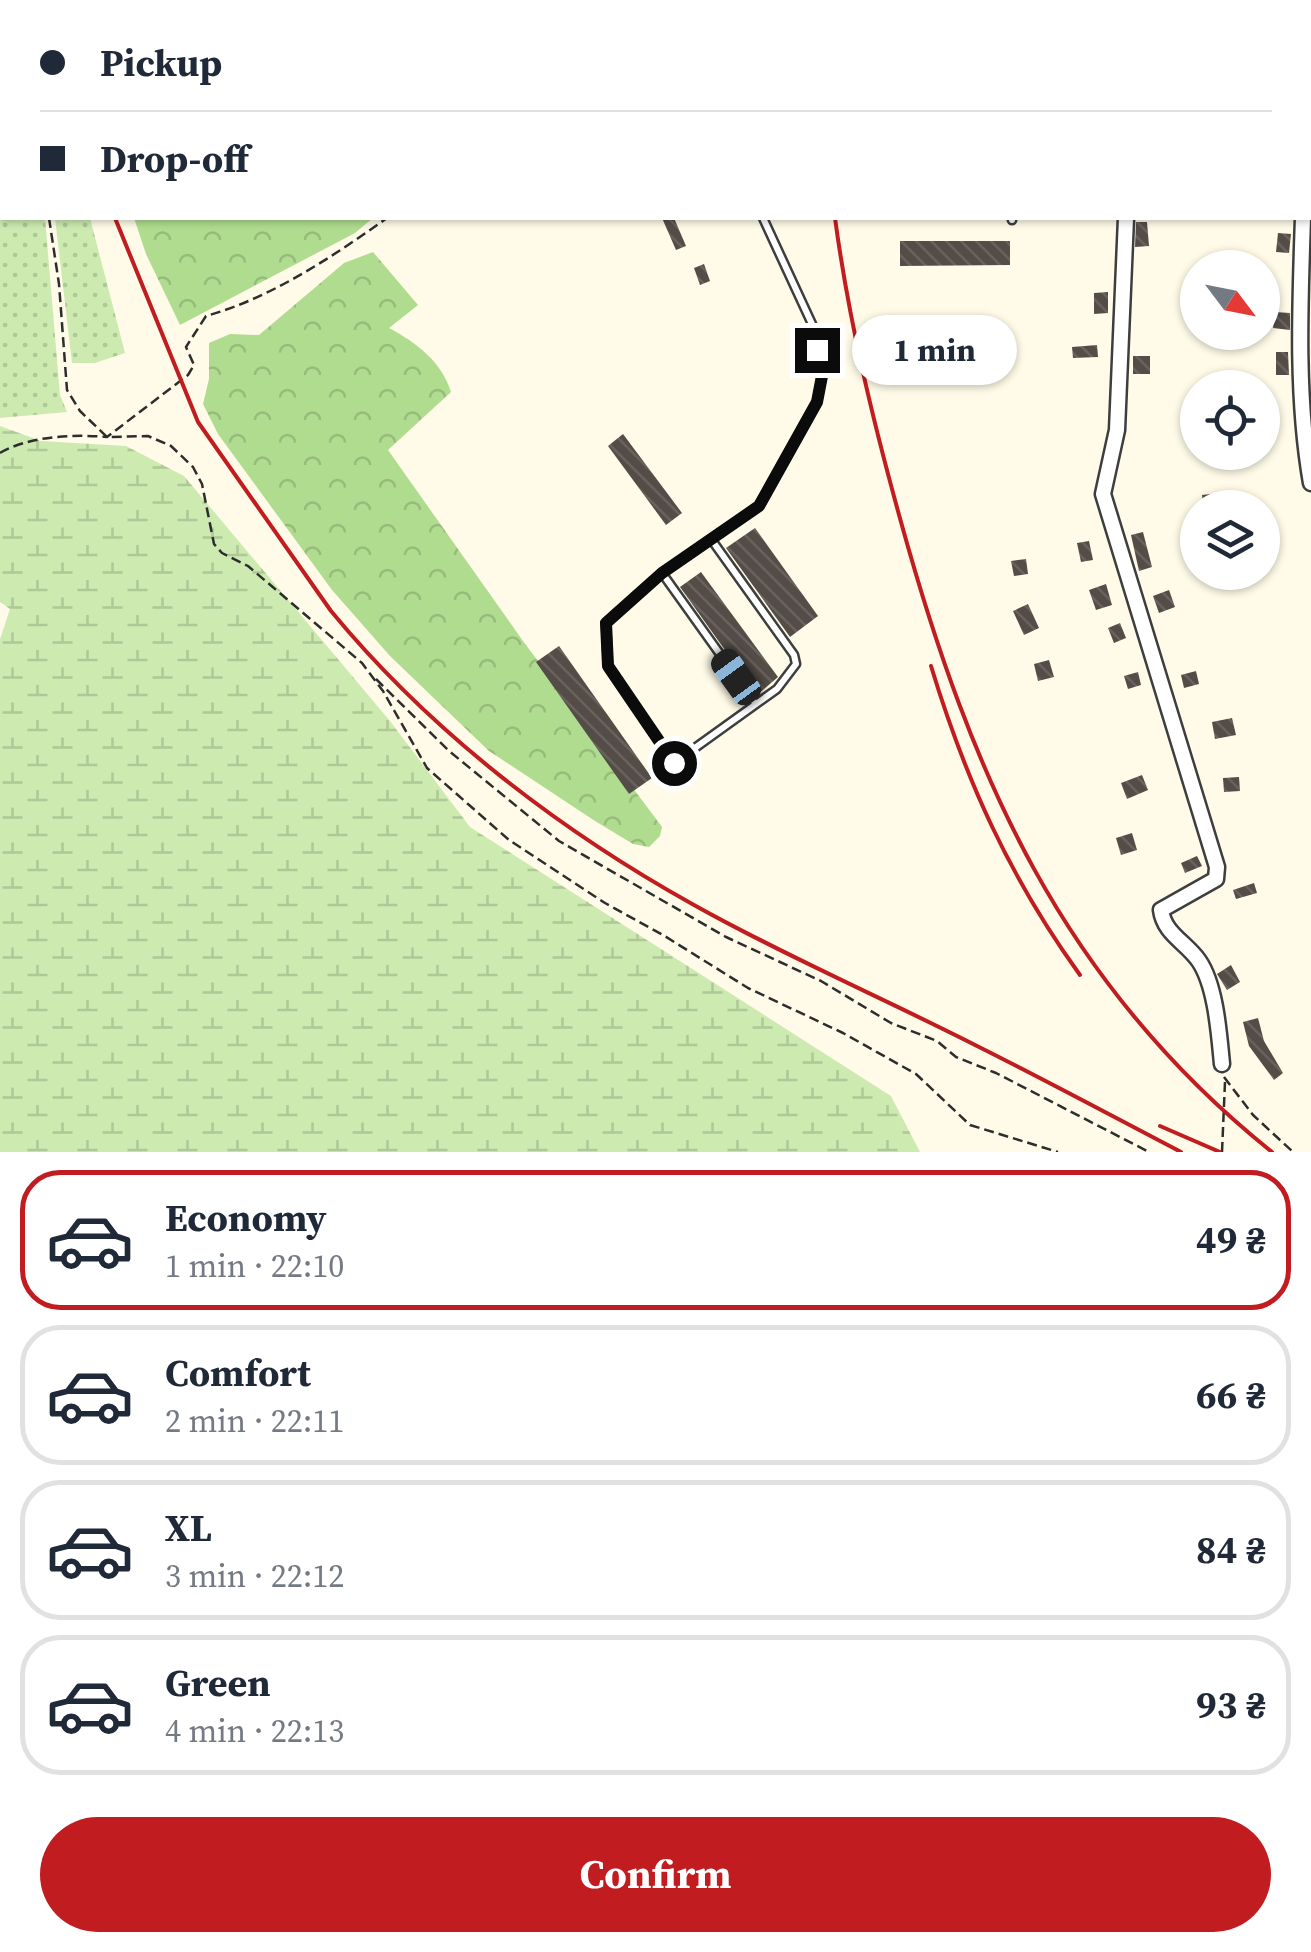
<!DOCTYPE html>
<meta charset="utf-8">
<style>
body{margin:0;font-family:"Source Serif 4",serif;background:#f6f6f7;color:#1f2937;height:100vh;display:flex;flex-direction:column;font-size:38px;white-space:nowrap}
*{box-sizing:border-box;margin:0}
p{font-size:32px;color:#747a83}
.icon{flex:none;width:55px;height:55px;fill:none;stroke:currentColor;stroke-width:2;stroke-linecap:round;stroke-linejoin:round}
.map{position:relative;height:1152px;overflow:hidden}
.side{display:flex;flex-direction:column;background:#fff;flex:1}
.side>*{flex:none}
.guide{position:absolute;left:0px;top:0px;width:1312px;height:220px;box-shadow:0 2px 8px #0004;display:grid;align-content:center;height:220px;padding:0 40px;background:#fff}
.needle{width:65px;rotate:122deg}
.tools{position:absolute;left:1180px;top:250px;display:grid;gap:20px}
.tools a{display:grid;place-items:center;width:100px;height:100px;border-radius:50%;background:#fff;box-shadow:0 2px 8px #0004;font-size:50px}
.end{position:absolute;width:45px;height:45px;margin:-22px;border:12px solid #0b0b0b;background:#fff;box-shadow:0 0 0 5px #fff}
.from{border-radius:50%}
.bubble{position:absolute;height:70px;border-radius:35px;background:#fff;box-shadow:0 2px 8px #0004;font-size:32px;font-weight:700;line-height:70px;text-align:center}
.car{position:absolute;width:30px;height:60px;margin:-30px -15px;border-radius:12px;box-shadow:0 0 8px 2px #0007;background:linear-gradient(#222 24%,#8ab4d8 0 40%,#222 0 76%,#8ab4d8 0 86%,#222 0)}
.guide b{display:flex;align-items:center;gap:35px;height:95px;font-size:38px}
.guide b+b{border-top:2px solid #e0e1e3}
.guide i{width:25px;height:25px;background:#1f2937}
ul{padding:18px 0 0;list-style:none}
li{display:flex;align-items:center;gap:30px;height:140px;margin:0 20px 15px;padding:0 20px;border:5px solid #e0e1e3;border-radius:40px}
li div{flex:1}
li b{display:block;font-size:38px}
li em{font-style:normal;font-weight:700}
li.selected{border-color:#c11d20}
li>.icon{width:90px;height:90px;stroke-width:1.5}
.primary-button{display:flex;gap:20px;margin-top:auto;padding:20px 40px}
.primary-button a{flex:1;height:115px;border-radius:60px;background:#c11d20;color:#fff;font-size:40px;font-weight:700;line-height:115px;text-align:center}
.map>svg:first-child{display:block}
.industrial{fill:url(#industrial-grid)}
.forest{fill:url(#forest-crowns)}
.wetland{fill:url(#wetland-marsh)}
.garden{fill:url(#garden-dots)}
.building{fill:url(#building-back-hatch)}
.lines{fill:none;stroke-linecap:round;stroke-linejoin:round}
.service-casing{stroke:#3e3e3e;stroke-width:11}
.minor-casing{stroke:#3e3e3e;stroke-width:19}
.path{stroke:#2d2d2d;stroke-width:2.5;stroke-dasharray:10 5;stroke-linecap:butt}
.service{stroke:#fff;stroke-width:6}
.minor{stroke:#fff;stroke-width:14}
.rail{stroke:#c11d20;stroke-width:4}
.route{stroke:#0b0b0b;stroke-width:12}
</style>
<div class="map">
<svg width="1311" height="1152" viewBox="0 0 1311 1152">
<defs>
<pattern id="industrial-grid" width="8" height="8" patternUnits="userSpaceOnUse" patternTransform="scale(2.5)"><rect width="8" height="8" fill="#eadeeb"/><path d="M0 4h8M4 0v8" fill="none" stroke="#c7bdc8"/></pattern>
<pattern id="forest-crowns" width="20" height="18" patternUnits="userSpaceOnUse" patternTransform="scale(2.5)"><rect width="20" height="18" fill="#b0dc8f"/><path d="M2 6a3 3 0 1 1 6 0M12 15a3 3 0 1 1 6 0" fill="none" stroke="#96bb7a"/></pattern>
<pattern id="wetland-marsh" width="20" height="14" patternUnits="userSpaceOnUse" patternTransform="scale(2.5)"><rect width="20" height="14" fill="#cdebb1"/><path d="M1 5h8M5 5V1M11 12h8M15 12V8" fill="none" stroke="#afc897"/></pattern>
<pattern id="garden-dots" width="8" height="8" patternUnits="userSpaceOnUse" patternTransform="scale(2.5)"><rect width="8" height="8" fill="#cdebb1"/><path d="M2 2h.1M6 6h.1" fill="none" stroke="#afc897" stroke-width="1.8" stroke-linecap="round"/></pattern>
<pattern id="building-back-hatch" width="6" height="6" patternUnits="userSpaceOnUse" patternTransform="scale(2.5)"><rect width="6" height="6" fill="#544c47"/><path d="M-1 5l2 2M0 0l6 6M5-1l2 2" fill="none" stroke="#68615d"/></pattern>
</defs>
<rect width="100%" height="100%" fill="#fffbe8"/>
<polygon class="industrial" points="489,0 672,0 489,2"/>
<g class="forest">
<polygon points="87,0 480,0 481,2 87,2"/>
<polygon points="134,218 373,218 355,233 180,325 146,254"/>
<path d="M373,252l45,53 -29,23c28,15 53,34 62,64l-63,58 135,191 139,186 -2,9 -11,11 -16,-3 -38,-23 -106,-70 -99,-95 -58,-66 -114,-156 -15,-30 6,-25v-36l21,-9 29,1 85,-72z"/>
</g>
<polygon class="wetland" points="0,426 41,441 126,446 184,476 390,721 470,827 891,1096 920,1152 0,1152 0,639 10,609 0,602"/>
<g class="garden">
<polygon points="0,158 2,218 45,218 60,395 67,412 0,418"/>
<polygon points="55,218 90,218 125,353 95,363 72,363"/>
</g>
<g class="building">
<polygon points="662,218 674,218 686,246 676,250"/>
<polygon points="1136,222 1147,222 1149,246 1135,247"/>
<polygon points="1278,233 1291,234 1289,253 1276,252"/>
<polygon points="900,241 1010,241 1010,265 900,266"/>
<polygon points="704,264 710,281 700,285 694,268"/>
<polygon points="1108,292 1108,313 1094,314 1094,293"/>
<polygon points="1275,312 1290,313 1290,330 1273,328"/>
<polygon points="1097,345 1098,357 1073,358 1072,347"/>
<polygon points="1276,352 1288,352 1289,375 1276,375"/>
<rect x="1133" y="356" width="17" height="18"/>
<polygon points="623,434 682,513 666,525 608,446"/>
<polygon points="1220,493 1221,505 1203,507 1202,495"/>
<polygon points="755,528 818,616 790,637 726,548"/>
<polygon points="1143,532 1152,567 1139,571 1131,535"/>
<polygon points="1089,541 1093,560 1081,562 1077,543"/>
<polygon points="1026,559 1028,574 1014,576 1011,561"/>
<polygon points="701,572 778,677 757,695 680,587"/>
<polygon points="1106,584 1112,605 1096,610 1089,590"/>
<polygon points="1169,590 1175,607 1159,613 1153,596"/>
<polygon points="1028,604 1039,628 1024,635 1013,611"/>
<polygon points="1120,623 1126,638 1114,643 1108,628"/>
<polygon points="559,646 652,778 629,794 536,662"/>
<polygon points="1049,660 1054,677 1038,681 1034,664"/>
<polygon points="1196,671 1199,684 1184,688 1181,675"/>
<polygon points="1138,672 1141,685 1128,689 1124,676"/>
<polygon points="1232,718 1236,735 1215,739 1212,722"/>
<polygon points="1142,775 1148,790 1127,799 1121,783"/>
<polygon points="1239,777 1240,791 1224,792 1223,778"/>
<polygon points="1132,833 1137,850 1121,855 1116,838"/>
<polygon points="1197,856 1202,866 1185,873 1181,863"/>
<polygon points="1254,883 1257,893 1236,899 1233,890"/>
<polygon points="1231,965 1240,982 1227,990 1217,974"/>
<polygon points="1258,1018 1264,1041 1283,1073 1274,1080 1249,1046 1243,1022"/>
</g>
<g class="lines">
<defs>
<g id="service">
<polyline points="749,0 749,2"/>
<polyline points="1012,218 1012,220"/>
<polyline points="662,573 606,623 608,666 674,763 777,689 796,664 794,655 711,539"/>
<polyline points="755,703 662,573 759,506 817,402 822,376 812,324 763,218"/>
</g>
<g id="minor">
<polyline points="851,2 851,0"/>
<polyline points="1128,2 1128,0"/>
<polyline points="1309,2 1309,0"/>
<path d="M1126,218l-9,212 -14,64 114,373 -1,12 -55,31c3,24 25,32 38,51 17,25 20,73 23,103"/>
<path d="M1303,218c-3,87 -7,179 8,265"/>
</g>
</defs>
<use href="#service" class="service-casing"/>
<use href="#minor" class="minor-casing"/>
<g class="path">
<polyline points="519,0 519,2"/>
<polyline points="670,0 671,2"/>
<polyline points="612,2 617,0"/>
<polyline points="0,133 2,136"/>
<polyline points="0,153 2,154"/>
<polyline points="49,218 59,284 67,390 80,411 107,437 148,436 171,446 193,467 202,484 214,544 222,553 248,566 362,663 383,691 427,768 509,840 605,903 663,935 748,988 843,1033 916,1074 970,1125 1058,1152"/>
<path d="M0,453c29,-17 74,-19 107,-16l81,-62 6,-10 -8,-18 20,-31c65,-18 126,-59 181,-98"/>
<polyline points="376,679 449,751 559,841 726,937 821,981 891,1023 937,1041 956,1057 996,1073 1149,1152"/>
<polyline points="1224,1077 1253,1115 1293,1152"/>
<polyline points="1222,1152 1225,1082"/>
</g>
<use href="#service" class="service"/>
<use href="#minor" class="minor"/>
<g class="rail">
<polyline points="75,0 75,2"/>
<polyline points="822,0 822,2"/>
<path d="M115,218l83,204 133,189c99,120 228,219 363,294 93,52 191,94 285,142 68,34 135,70 202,105"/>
<path d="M835,218c14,104 38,203 66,304 70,253 161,462 371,630"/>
<path d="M931,666c35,115 79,212 149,309"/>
<polyline points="1160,1126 1220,1152"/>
</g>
</g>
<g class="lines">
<polyline class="route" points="674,763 608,666 606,623 662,573 759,506 817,402 822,376 817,350"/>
</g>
</svg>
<div class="tools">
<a><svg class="needle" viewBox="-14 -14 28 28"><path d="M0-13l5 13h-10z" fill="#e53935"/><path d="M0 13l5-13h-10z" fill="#747a83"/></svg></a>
<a><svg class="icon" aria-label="locate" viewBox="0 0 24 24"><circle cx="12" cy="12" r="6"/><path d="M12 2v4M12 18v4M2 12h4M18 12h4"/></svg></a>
<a><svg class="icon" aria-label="layers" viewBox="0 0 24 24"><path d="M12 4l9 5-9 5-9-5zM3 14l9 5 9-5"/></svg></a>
</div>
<i class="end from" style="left:674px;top:763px"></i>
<i class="end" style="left:817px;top:350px"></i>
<div class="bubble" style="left:852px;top:315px;width:165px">1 min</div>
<i class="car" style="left:736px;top:677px;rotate:324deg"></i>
<div class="guide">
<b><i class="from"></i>Pickup</b>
<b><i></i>Drop-off</b>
</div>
</div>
<section class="side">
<ul>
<li class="selected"><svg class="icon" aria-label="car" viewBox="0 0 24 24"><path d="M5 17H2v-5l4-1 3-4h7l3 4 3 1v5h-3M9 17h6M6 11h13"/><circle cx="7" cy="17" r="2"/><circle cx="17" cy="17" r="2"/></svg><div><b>Economy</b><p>1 min · 22:10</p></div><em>49 ₴</em></li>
<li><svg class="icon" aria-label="car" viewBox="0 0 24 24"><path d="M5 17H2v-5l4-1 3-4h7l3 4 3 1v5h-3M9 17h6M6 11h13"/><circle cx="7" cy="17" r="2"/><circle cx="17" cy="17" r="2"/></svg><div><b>Comfort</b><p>2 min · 22:11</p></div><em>66 ₴</em></li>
<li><svg class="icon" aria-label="car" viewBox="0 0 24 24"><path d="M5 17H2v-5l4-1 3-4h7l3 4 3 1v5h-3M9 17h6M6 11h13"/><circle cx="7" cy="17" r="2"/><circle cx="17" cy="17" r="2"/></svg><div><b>XL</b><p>3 min · 22:12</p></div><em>84 ₴</em></li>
<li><svg class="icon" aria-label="car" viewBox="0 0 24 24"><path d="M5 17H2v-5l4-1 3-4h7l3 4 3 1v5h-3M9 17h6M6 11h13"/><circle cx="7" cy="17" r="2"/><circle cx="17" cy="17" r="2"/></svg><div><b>Green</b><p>4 min · 22:13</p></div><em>93 ₴</em></li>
</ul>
<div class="primary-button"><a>Confirm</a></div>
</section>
